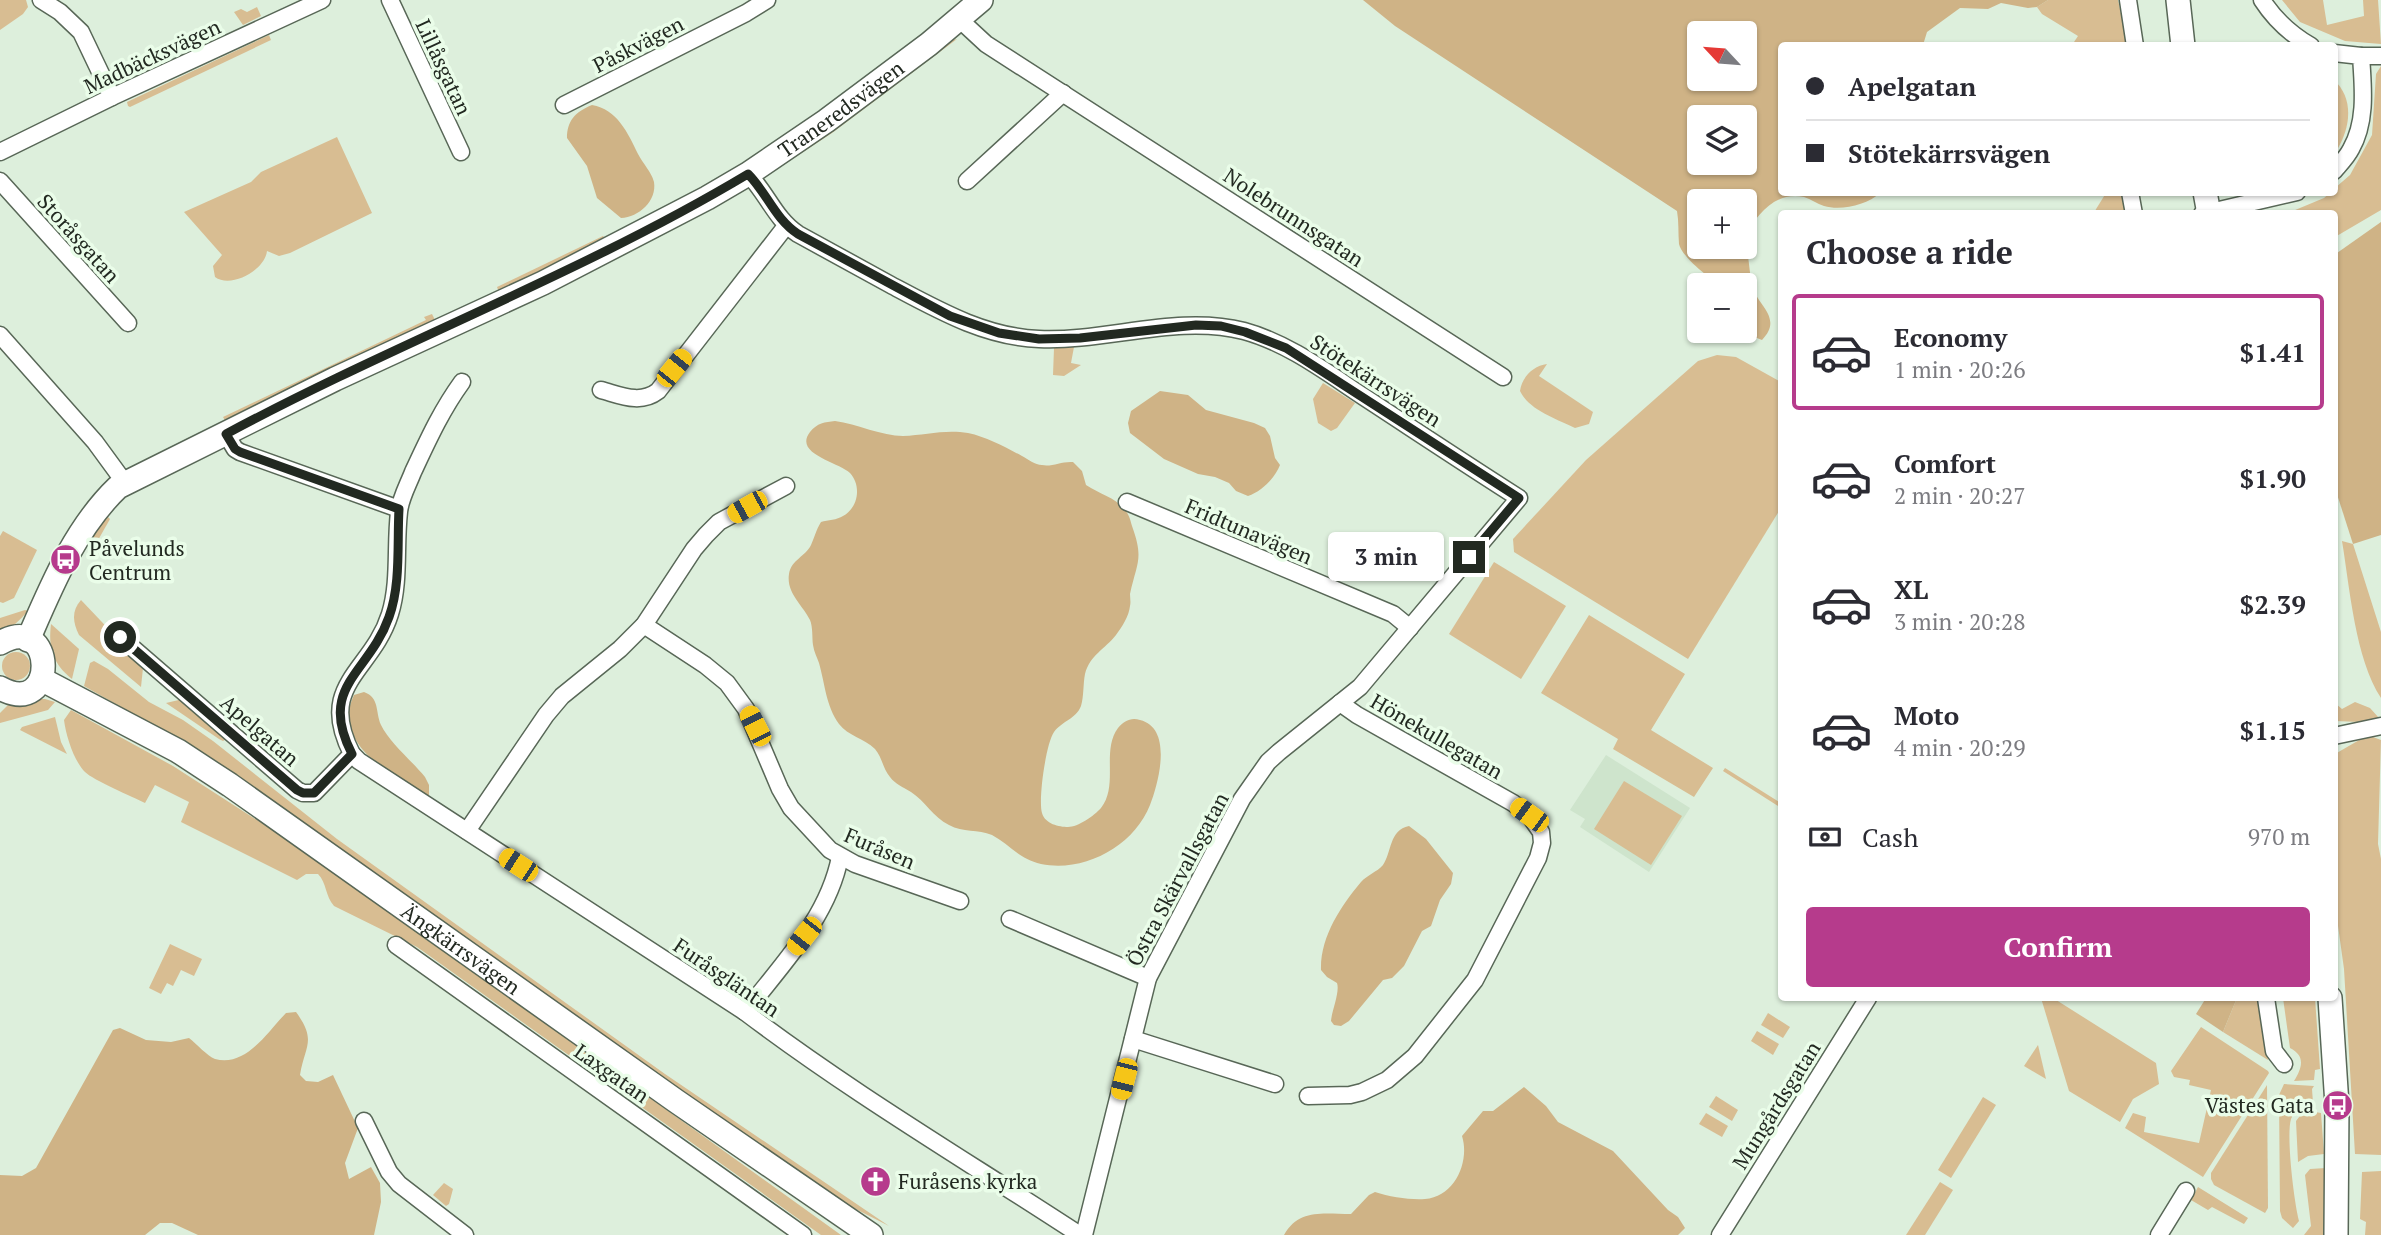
<!DOCTYPE html>
<meta charset="utf-8">
<style>
body{margin:0;font-family:"PT Serif",serif;background:#f2f2f3;color:#2b2b33;height:100vh;display:flex;flex-direction:column;font-size:26px;white-space:nowrap}
*{box-sizing:border-box;margin:0}
p{font-size:23px;color:#7c7c81}
.icon{flex:none;width:38px;height:38px;fill:none;stroke:currentColor;stroke-width:2;stroke-linecap:round;stroke-linejoin:round}
.map{position:relative;flex:1;overflow:hidden}
.details{position:absolute;left:1778px;top:210px;width:560px;height:791px;display:flex;flex-direction:column;background:#fff;border-radius:7px;box-shadow:0 2px 5px #0004}
.details>*{flex:none}
.hud{position:absolute;left:1778px;top:42px;width:560px;height:154px;border-radius:7px;box-shadow:0 2px 5px #0004;display:grid;align-content:center;height:154px;padding:0 28px;background:#fff}
.needle{width:46px;rotate:296deg}
.tools{position:absolute;left:1687px;top:21px;display:grid;gap:14px}
.tools a{display:grid;place-items:center;width:70px;height:70px;border-radius:7px;background:#fff;box-shadow:0 2px 5px #0004;font-size:35px}
.end{position:absolute;width:32px;height:32px;margin:-16px;border:9px solid #222921;background:#fff;box-shadow:0 0 0 4px #fff}
.from{border-radius:50%}
.bubble{position:absolute;height:49px;border-radius:7px;background:#fff;box-shadow:0 2px 5px #0004;font-size:23px;font-weight:600;line-height:49px;text-align:center}
.car{position:absolute;width:21px;height:42px;margin:-21px -10px;border-radius:9px;box-shadow:0 0 5px 2px #0007;background:linear-gradient(#f5c518 24%,#345 0 40%,#f5c518 0 76%,#345 0 86%,#f5c518 0)}
.hud b{display:flex;align-items:center;gap:24px;height:66px;font-size:26px}
.hud b+b{border-top:2px solid #e1e1e2}
.hud i{width:18px;height:18px;background:#2b2b33}
ul{padding:0;list-style:none}
li{display:flex;align-items:center;gap:21px;height:116px;margin:0 14px 10px;padding:0 14px;border:4px solid transparent;border-radius:7px}
li div{flex:1}
li b{display:block;font-size:26px}
li em{font-style:normal;font-weight:600}
li.selected{border-color:#b63b8c}
li>.icon{width:63px;height:63px;stroke-width:1.5}
h2{padding:0 28px;font-size:32px;line-height:84px}
.pay{display:flex;align-items:center;gap:18px;height:77px;padding:0 28px;font-size:26px}
.pay p{margin-inline-start:auto}
.cta{display:flex;gap:14px;margin-top:auto;padding:14px 28px}
.cta a{flex:1;height:80px;border-radius:7px;background:#b63b8c;color:#fff;font-size:28px;font-weight:600;line-height:80px;text-align:center}
.map>svg:first-child{display:block}
.built{fill:#cee4cc}
.green{fill:#d8bd92}
.forest{fill:#cfb386;fill-rule:evenodd}
.lines{fill:none;stroke-linecap:round;stroke-linejoin:round}
.street-casing{stroke:#586757;stroke-width:19}
.secondary-casing{stroke:#586757;stroke-width:26}
.street{stroke:#fff;stroke-width:16}
.secondary{stroke:#fff;stroke-width:23}
.route{stroke:#222921;stroke-width:9}
.labels{text-anchor:middle;dominant-baseline:central;stroke-width:7;stroke-linejoin:round;paint-order:stroke}
.street-label{font-size:21px;fill:#222921;stroke:#eafde9}
.poi-label{font-size:21px;fill:#222921;stroke:#eafde9;text-anchor:start}
</style>
<div class="map">
<svg width="2381" height="1235" viewBox="0 0 2381 1235">
<rect width="100%" height="100%" fill="#ddefdc"/>
<polygon class="built" points="1606,755 1690,808 1649,872 1580,827 1585,819 1570,810"/>
<g class="green">
<polygon points="0,0 26,0 28,7 23,14 0,30"/>
<polygon points="2048,0 2118,0 2128,45 2072,45 2078,36 2042,14 2037,7"/>
<polygon points="2282,0 2323,0 2327,25 2364,16 2363,0 2378,0 2381,44 2345,41 2300,22"/>
<polygon points="257,7 261,16 243,25 234,12 241,9 247,12"/>
<polygon points="269,35 271,40 130,107 128,106 127,102"/>
<polygon points="957,39 832,133 768,175 768,173 945,42"/>
<polygon points="2381,66 2381,210 2335,237 2334,214 2288,213 2324,198 2330,193 2334,192 2335,188 2350,175 2372,135 2376,74"/>
<path d="M2337,83c18,20 12,49 -2,70l-1,-69z"/>
<path d="M337,137l35,76 -82,40 -11,3 -12,-5c-2,19 -36,38 -52,26l-2,-11 9,-11 -38,-43 67,-30 10,-10z"/>
<polygon points="2106,193 2126,193 2129,213 2093,214"/>
<polygon points="603,236 606,239 499,292 497,287"/>
<polygon points="432,314 436,322 227,424 223,417 426,320 424,317"/>
<polygon points="1074,347 1071,363 1081,365 1064,376 1053,375 1054,348"/>
<polygon points="1717,355 1736,357 1781,382 1781,508 1688,659 1514,552 1513,539 1586,460 1698,361"/>
<path d="M1547,364l-8,12 54,36 -4,12 -14,4c-18,-9 -46,-18 -55,-37 2,-14 13,-25 27,-27z"/>
<polygon points="1323,383 1355,403 1337,428 1331,431 1318,423 1313,399"/>
<polygon points="107,516 110,519 93,549 85,543"/>
<polygon points="3,531 37,550 14,598 3,603 0,602 0,536"/>
<path d="M2342,541l11,3 28,88v66c-26,-40 -31,-109 -39,-157z"/>
<polygon points="1494,562 1566,606 1521,679 1449,634"/>
<path d="M81,600l58,61 4,7 -2,19 -62,-52c-6,-12 -8,-24 2,-35z"/>
<path d="M25,610l3,1c-9,10 -16,17 -28,22v-15z"/>
<polygon points="1589,615 1685,674 1651,730 1713,768 1694,797 1613,749 1618,739 1541,693"/>
<path d="M51,624l28,25 -7,30c-19,-15 -24,-31 -21,-55z"/>
<circle cx="16" cy="666" r="14"/>
<polygon points="94,661 108,669 149,702 183,720 213,741 337,839 665,1074 889,1226 836,1199 768,1155 216,761 84,686 90,663"/>
<polygon points="31,699 45,699 55,702 48,710 0,723 0,713 8,705"/>
<polygon points="183,699 228,738 223,741 219,739 166,703"/>
<polygon points="2355,702 2370,708 2379,718 2360,722 2335,721 2335,703 2342,709"/>
<path d="M71,710l102,56 143,92 525,377h-20l-404,-288 -83,-41c-9,-10 -7,-23 -16,-32h-12l-9,6 -116,-58 8,-20 -34,-17 -10,18c-12,-6 -52,-23 -60,-31 -11,-11 -19,-36 -21,-52z"/>
<polygon points="55,717 61,742 67,754 20,730 22,727"/>
<polygon points="2373,737 2381,740 2378,844 2381,859 2381,1155 2355,1154 2344,969 2334,897 2335,754 2361,739"/>
<polygon points="1725,768 1781,803 1781,808 1723,771"/>
<polygon points="1624,781 1682,816 1651,865 1594,829"/>
<polygon points="170,944 202,959 194,976 181,970 173,986 167,983 161,994 149,988"/>
<polygon points="2041,998 2053,998 2156,1063 2159,1084 2133,1099 2120,1122 2069,1091"/>
<polygon points="2237,998 2258,998 2268,1060 2223,1032"/>
<path d="M2283,998h32l5,71 -5,1 -1,10 -20,1c8,-13 12,-25 -4,-33z"/>
<polygon points="1768,1013 1790,1027 1783,1038 1761,1025"/>
<polygon points="2201,1027 2268,1071 2269,1073 2203,1177 2125,1128 2133,1113 2146,1117 2144,1132 2199,1143 2211,1090 2189,1085 2190,1080 2174,1077 2171,1071"/>
<polygon points="1757,1031 1779,1044 1773,1055 1751,1041"/>
<polygon points="2038,1045 2046,1079 2024,1066"/>
<path d="M2284,1084l30,2 -2,3 1,14c-9,2 -18,6 -22,16 -5,17 3,83 8,102l-6,7 -11,-10 -2,-7 -1,-116z"/>
<polygon points="2267,1085 2268,1208 2265,1213 2214,1185 2211,1179 2211,1173"/>
<polygon points="1716,1096 1738,1110 1732,1121 1709,1107"/>
<polygon points="1983,1097 1996,1105 1951,1178 1938,1170"/>
<polygon points="2315,1108 2315,1112 2321,1113 2324,1154 2308,1156 2298,1162 2296,1121 2303,1112"/>
<polygon points="1706,1113 1728,1126 1722,1137 1699,1124"/>
<polygon points="2326,1168 2325,1235 2304,1235 2311,1226 2305,1175 2310,1169"/>
<polygon points="2381,1171 2381,1235 2365,1235 2366,1222 2360,1219 2362,1172"/>
<polygon points="1940,1182 1953,1190 1925,1235 1906,1235"/>
<polygon points="444,1183 453,1189 449,1204 446,1206 433,1195"/>
<polygon points="2198,1187 2248,1218 2244,1224 2212,1207 2208,1210 2191,1200"/>
</g>
<g class="forest">
<path d="M1363,0h685l-11,7 -9,1 -27,-5 -13,6 -28,-1 -33,24 -4,13 -141,1v146l98,1c-13,12 -39,18 -56,13 -7,-2 -13,-7 -20,-9 -29,-6 -47,18 -59,39v-35h-46v46h46v-6c4,15 4,29 7,44 4,20 32,32 10,55l-23,-9h6v-46c-7,0 -16,2 -22,0 -12,-4 -42,-29 -44,-41 -1,-11 0,-22 -2,-33l-282,-185zM1745,33v46h-46v-46zM1745,117v46h-46v-46z"/>
<path d="M592,105c25,4 36,28 46,49 5,10 13,17 16,28 3,19 -15,35 -33,36l-24,-20 -10,-32 -20,-28c0,-17 8,-26 25,-33z"/>
<polygon points="2381,222 2381,535 2353,544 2335,488 2335,262 2337,253"/>
<path d="M1160,391l28,4 18,15 48,13 11,5 5,8 5,22 5,7c-5,13 -18,26 -32,31l-12,-5 -7,-8 -14,-6 -17,-3 -34,-15 -34,-26 -2,-10 3,-12z"/>
<path d="M835,421c22,3 47,15 68,15 22,-1 43,-7 65,-3 19,4 37,14 54,23 6,3 13,9 20,9 10,2 20,-4 31,-3l9,9 4,14c13,9 29,12 38,24 5,5 6,10 8,17 12,33 5,36 -2,68 0,4 1,8 0,12 -1,10 -8,21 -14,29 -11,14 -26,20 -31,39 -2,10 -1,22 -4,32 -5,13 -19,15 -27,26 -8,11 -16,68 -12,81 3,11 17,14 26,14 10,0 26,-11 33,-19 18,-23 0,-57 17,-80 6,-7 13,-11 22,-8 33,8 19,62 10,85 -16,41 -66,68 -109,59 -22,-5 -32,-20 -49,-29 -14,-6 -29,-2 -43,-10 -16,-8 -24,-24 -38,-33 -8,-5 -16,-8 -21,-15 -7,-8 -8,-20 -15,-28 -11,-11 -27,-13 -36,-25 -13,-18 -14,-40 -20,-61 -2,-6 -5,-11 -6,-18 -1,-7 0,-18 -3,-25 -7,-15 -24,-27 -21,-46 2,-14 17,-18 22,-29 4,-9 5,-15 10,-23 7,-2 16,-2 22,-6 15,-8 19,-30 7,-43 -11,-11 -57,-19 -40,-41 7,-9 15,-10 25,-11z"/>
<path d="M364,692c16,6 11,19 17,33 8,17 31,36 44,52l4,8v11c-34,-18 -99,-52 -75,-101z"/>
<path d="M1409,826l17,13 27,34 -2,11 -11,16 -9,26 -9,5 -18,35 -12,12 -9,2 -34,41 -8,5 -7,-1 -3,-4c1,-11 9,-29 6,-38l-10,-6 -6,-7c-1,-33 20,-64 40,-88 6,-7 16,-10 22,-17 9,-13 6,-35 26,-39z"/>
<polygon points="2206,998 2237,998 2223,1032 2196,1014"/>
<path d="M296,1012c21,29 9,33 4,63l6,6 12,1 15,-7 25,53 -13,35 4,16 22,-12 9,16 1,19 -7,33h-176l-26,-12h-12l-15,12h-145v-60l22,1 14,-8 77,-138 7,-2 26,12 25,2 18,-4c8,6 18,18 26,21 31,9 54,-29 71,-46z"/>
<path d="M1524,1087l22,19 12,16 55,29 55,59 10,7 7,11 -7,7h-394c15,-27 40,-21 67,-21l18,-19 6,-3c15,5 35,8 50,7 30,-2 45,-38 37,-63l21,-25h10z"/>
</g>
<g class="lines">
<defs>
<g id="street">
<polyline points="41,0 60,12 81,32 112,97"/>
<polyline points="390,0 461,152"/>
<polyline points="2128,0 2135,46"/>
<path d="M2262,0c13,20 28,34 49,46"/>
<polyline points="959,19 986,44 1503,377"/>
<path d="M2334,53l27,3c2,31 6,65 -10,93 -4,8 -11,15 -17,22"/>
<polyline points="2361,56 2381,56"/>
<polyline points="564,105 746,13 767,0"/>
<polyline points="0,152 112,97 322,0"/>
<path d="M748,174c19,19 27,45 50,60 31,17 62,34 93,51 47,25 94,52 148,54 68,3 138,-25 205,-8 44,12 82,41 120,66 52,34 103,68 155,101l-159,189 -81,65 -11,10 -26,37 -94,179 -64,257"/>
<polyline points="0,181 128,323"/>
<polyline points="967,181 1063,93"/>
<polyline points="2130,192 2134,214"/>
<polyline points="2202,214 2297,192"/>
<polyline points="0,335 95,442 125,483"/>
<path d="M601,390c19,5 39,15 57,1l128,-165"/>
<polyline points="226,434 235,449 240,452 399,509"/>
<polyline points="1127,502 1393,614 1410,628"/>
<polyline points="644,625 705,665 727,683 746,709 780,789 791,808 830,850 855,864 960,901"/>
<path d="M120,637l177,153 6,3h11l38,-39c-36,-70 20,-82 38,-140 10,-32 5,-68 9,-102 1,-13 9,-27 14,-40 15,-32 28,-61 49,-90"/>
<polyline points="2334,736 2381,726"/>
<path d="M352,754l7,7 386,251c107,81 222,149 335,223"/>
<polyline points="467,831 546,715 562,696 620,649 644,625 694,549 706,535 719,522 786,486"/>
<polyline points="1010,919 1148,978"/>
<polyline points="396,945 803,1235"/>
<polyline points="2266,998 2274,1051 2284,1064"/>
<path d="M745,1012c37,-48 83,-94 95,-155"/>
<polyline points="1133,1039 1275,1084"/>
<polyline points="1308,1096 1350,1095 1362,1092 1387,1080 1415,1056 1475,980 1538,858 1542,843 1541,832 1529,815 1513,803 1357,715 1340,703"/>
<polyline points="364,1121 389,1172 399,1184 465,1235"/>
<polyline points="1720,1235 1868,998"/>
<polyline points="2159,1235 2186,1191"/>
</g>
<g id="secondary">
<polyline points="2178,0 2183,46"/>
<polyline points="2205,192 2209,214"/>
<path id="s1" d="M28,640c23,-53 47,-112 90,-153l217,-108 208,-96 164,-85 41,-24 78,-53 103,-77 52,-44"/>
<path d="M0,643c56,-33 59,77 0,45"/>
<path id="s2" d="M41,679l137,72 52,34 446,316 195,134"/>
<polyline points="2330,998 2337,1105 2336,1235"/>
</g>
</defs>
<use href="#street" class="street-casing"/>
<use href="#secondary" class="secondary-casing"/>
<use href="#street" class="street"/>
<use href="#secondary" class="secondary"/>
</g>
<g class="lines">
<path class="route" d="M120,637l177,153 6,3h11l38,-39c-35,-68 17,-80 37,-137 12,-33 8,-73 10,-108l-159,-57 -5,-3 -9,-15c171,-92 355,-160 522,-260 19,19 27,45 50,60l152,82 49,17 40,6 41,-1 116,-13 25,1 24,6 41,16 233,150 -50,59"/>
</g>
<defs>
<symbol id="bus-disc" viewBox="-11 -11 22 22"><circle r="9.5" fill="#b63b8c" stroke="#eafde9"/><path d="M-5-6H5V4H4V6H2V4H-2V6H-4V4H-5ZM-3.5-4V0h7V-4ZM-3.5 1.2v1.5H-2V1.2ZM2 1.2v1.5H3.5V1.2Z" fill="#fff"/></symbol>
<symbol id="church-disc" viewBox="-11 -11 22 22"><circle r="9.5" fill="#b63b8c" stroke="#eafde9"/><path d="M-1.2-6h2.4v3.5h3.3v2.4h-3.3V6h-2.4V-.1h-3.3v-2.4h3.3Z" fill="#fff"/></symbol>
</defs>
<g fill-rule="evenodd">
<use href="#bus-disc" x="48" y="542" width="35" height="35"/>
<use href="#bus-disc" x="2320" y="1088" width="35" height="35"/>
<use href="#church-disc" x="858" y="1164" width="35" height="35"/>
</g>
<g class="labels">
<g class="street-label">
<text transform="translate(638 44) rotate(-27)">Påskvägen</text>
<text transform="translate(152 56) rotate(-25)">Madbäcksvägen</text>
<text transform="translate(444 67) rotate(65)">Lillåsgatan</text>
<text stroke="none"><textPath href="#s1" startOffset="996">Traneredsvägen</textPath></text>
<text transform="translate(1294 217) rotate(33)">Nolebrunnsgatan</text>
<text transform="translate(79 238) rotate(48)">Storåsgatan</text>
<text transform="translate(1376 380) rotate(33)">Stötekärrsvägen</text>
<text transform="translate(1249 531) rotate(23)">Fridtunavägen</text>
<text transform="translate(260 730) rotate(41)">Apelgatan</text>
<text transform="translate(1437 736) rotate(30)">Hönekullegatan</text>
<text transform="translate(880 848) rotate(23)">Furåsen</text>
<text transform="translate(1177 879) rotate(-62)">Östra Skärvallsgatan</text>
<text stroke="none"><textPath href="#s2" startOffset="500">Ängkärrsvägen</textPath></text>
<text transform="translate(727 977) rotate(34)">Furåsgläntan</text>
<text transform="translate(612 1073) rotate(35)">Laxgatan</text>
<text transform="translate(1776 1105) rotate(-58)">Mungårdsgatan</text>
</g>
<g class="poi-label">
<text x="89" y="548">Påvelunds<tspan x="89" dy="24">Centrum</tspan></text>
<text x="2314" y="1105" text-anchor="end">Västes Gata</text>
<text x="898" y="1181">Furåsens kyrka</text>
</g>
</g>
</svg>
<div class="tools">
<a><svg class="needle" viewBox="-14 -14 28 28"><path d="M0-13l5 13h-10z" fill="#e53935"/><path d="M0 13l5-13h-10z" fill="#7c7c81"/></svg></a>
<a><svg class="icon" aria-label="layers" viewBox="0 0 24 24"><path d="M12 4l9 5-9 5-9-5zM3 14l9 5 9-5"/></svg></a>
<a>+</a>
<a>−</a>
</div>
<i class="end from" style="left:120px;top:637px"></i>
<i class="end" style="left:1469px;top:557px"></i>
<div class="bubble" style="left:1328px;top:532px;width:116px">3 min</div>
<i class="car" style="left:674px;top:368px;rotate:39deg"></i>
<i class="car" style="left:747px;top:507px;rotate:241deg"></i>
<i class="car" style="left:755px;top:726px;rotate:333deg"></i>
<i class="car" style="left:1529px;top:815px;rotate:306deg"></i>
<i class="car" style="left:518px;top:865px;rotate:303deg"></i>
<i class="car" style="left:804px;top:936px;rotate:218deg"></i>
<i class="car" style="left:1124px;top:1079px;rotate:194deg"></i>
<div class="hud">
<b><i class="from"></i>Apelgatan</b>
<b><i></i>Stötekärrsvägen</b>
</div>
<section class="details">
<h2>Choose a ride</h2>
<ul>
<li class="selected"><svg class="icon" aria-label="car" viewBox="0 0 24 24"><path d="M5 17H2v-5l4-1 3-4h7l3 4 3 1v5h-3M9 17h6M6 11h13"/><circle cx="7" cy="17" r="2"/><circle cx="17" cy="17" r="2"/></svg><div><b>Economy</b><p>1 min · 20:26</p></div><em>$1.41</em></li>
<li><svg class="icon" aria-label="car" viewBox="0 0 24 24"><path d="M5 17H2v-5l4-1 3-4h7l3 4 3 1v5h-3M9 17h6M6 11h13"/><circle cx="7" cy="17" r="2"/><circle cx="17" cy="17" r="2"/></svg><div><b>Comfort</b><p>2 min · 20:27</p></div><em>$1.90</em></li>
<li><svg class="icon" aria-label="car" viewBox="0 0 24 24"><path d="M5 17H2v-5l4-1 3-4h7l3 4 3 1v5h-3M9 17h6M6 11h13"/><circle cx="7" cy="17" r="2"/><circle cx="17" cy="17" r="2"/></svg><div><b>XL</b><p>3 min · 20:28</p></div><em>$2.39</em></li>
<li><svg class="icon" aria-label="car" viewBox="0 0 24 24"><path d="M5 17H2v-5l4-1 3-4h7l3 4 3 1v5h-3M9 17h6M6 11h13"/><circle cx="7" cy="17" r="2"/><circle cx="17" cy="17" r="2"/></svg><div><b>Moto</b><p>4 min · 20:29</p></div><em>$1.15</em></li>
</ul>
<div class="pay"><svg class="icon" aria-label="cash" viewBox="0 0 24 24"><path d="M3 7h18v10H3z"/><circle cx="12" cy="12" r="2"/></svg>Cash<p>970 m</p></div>
<div class="cta"><a>Confirm</a></div>
</section>
</div>
